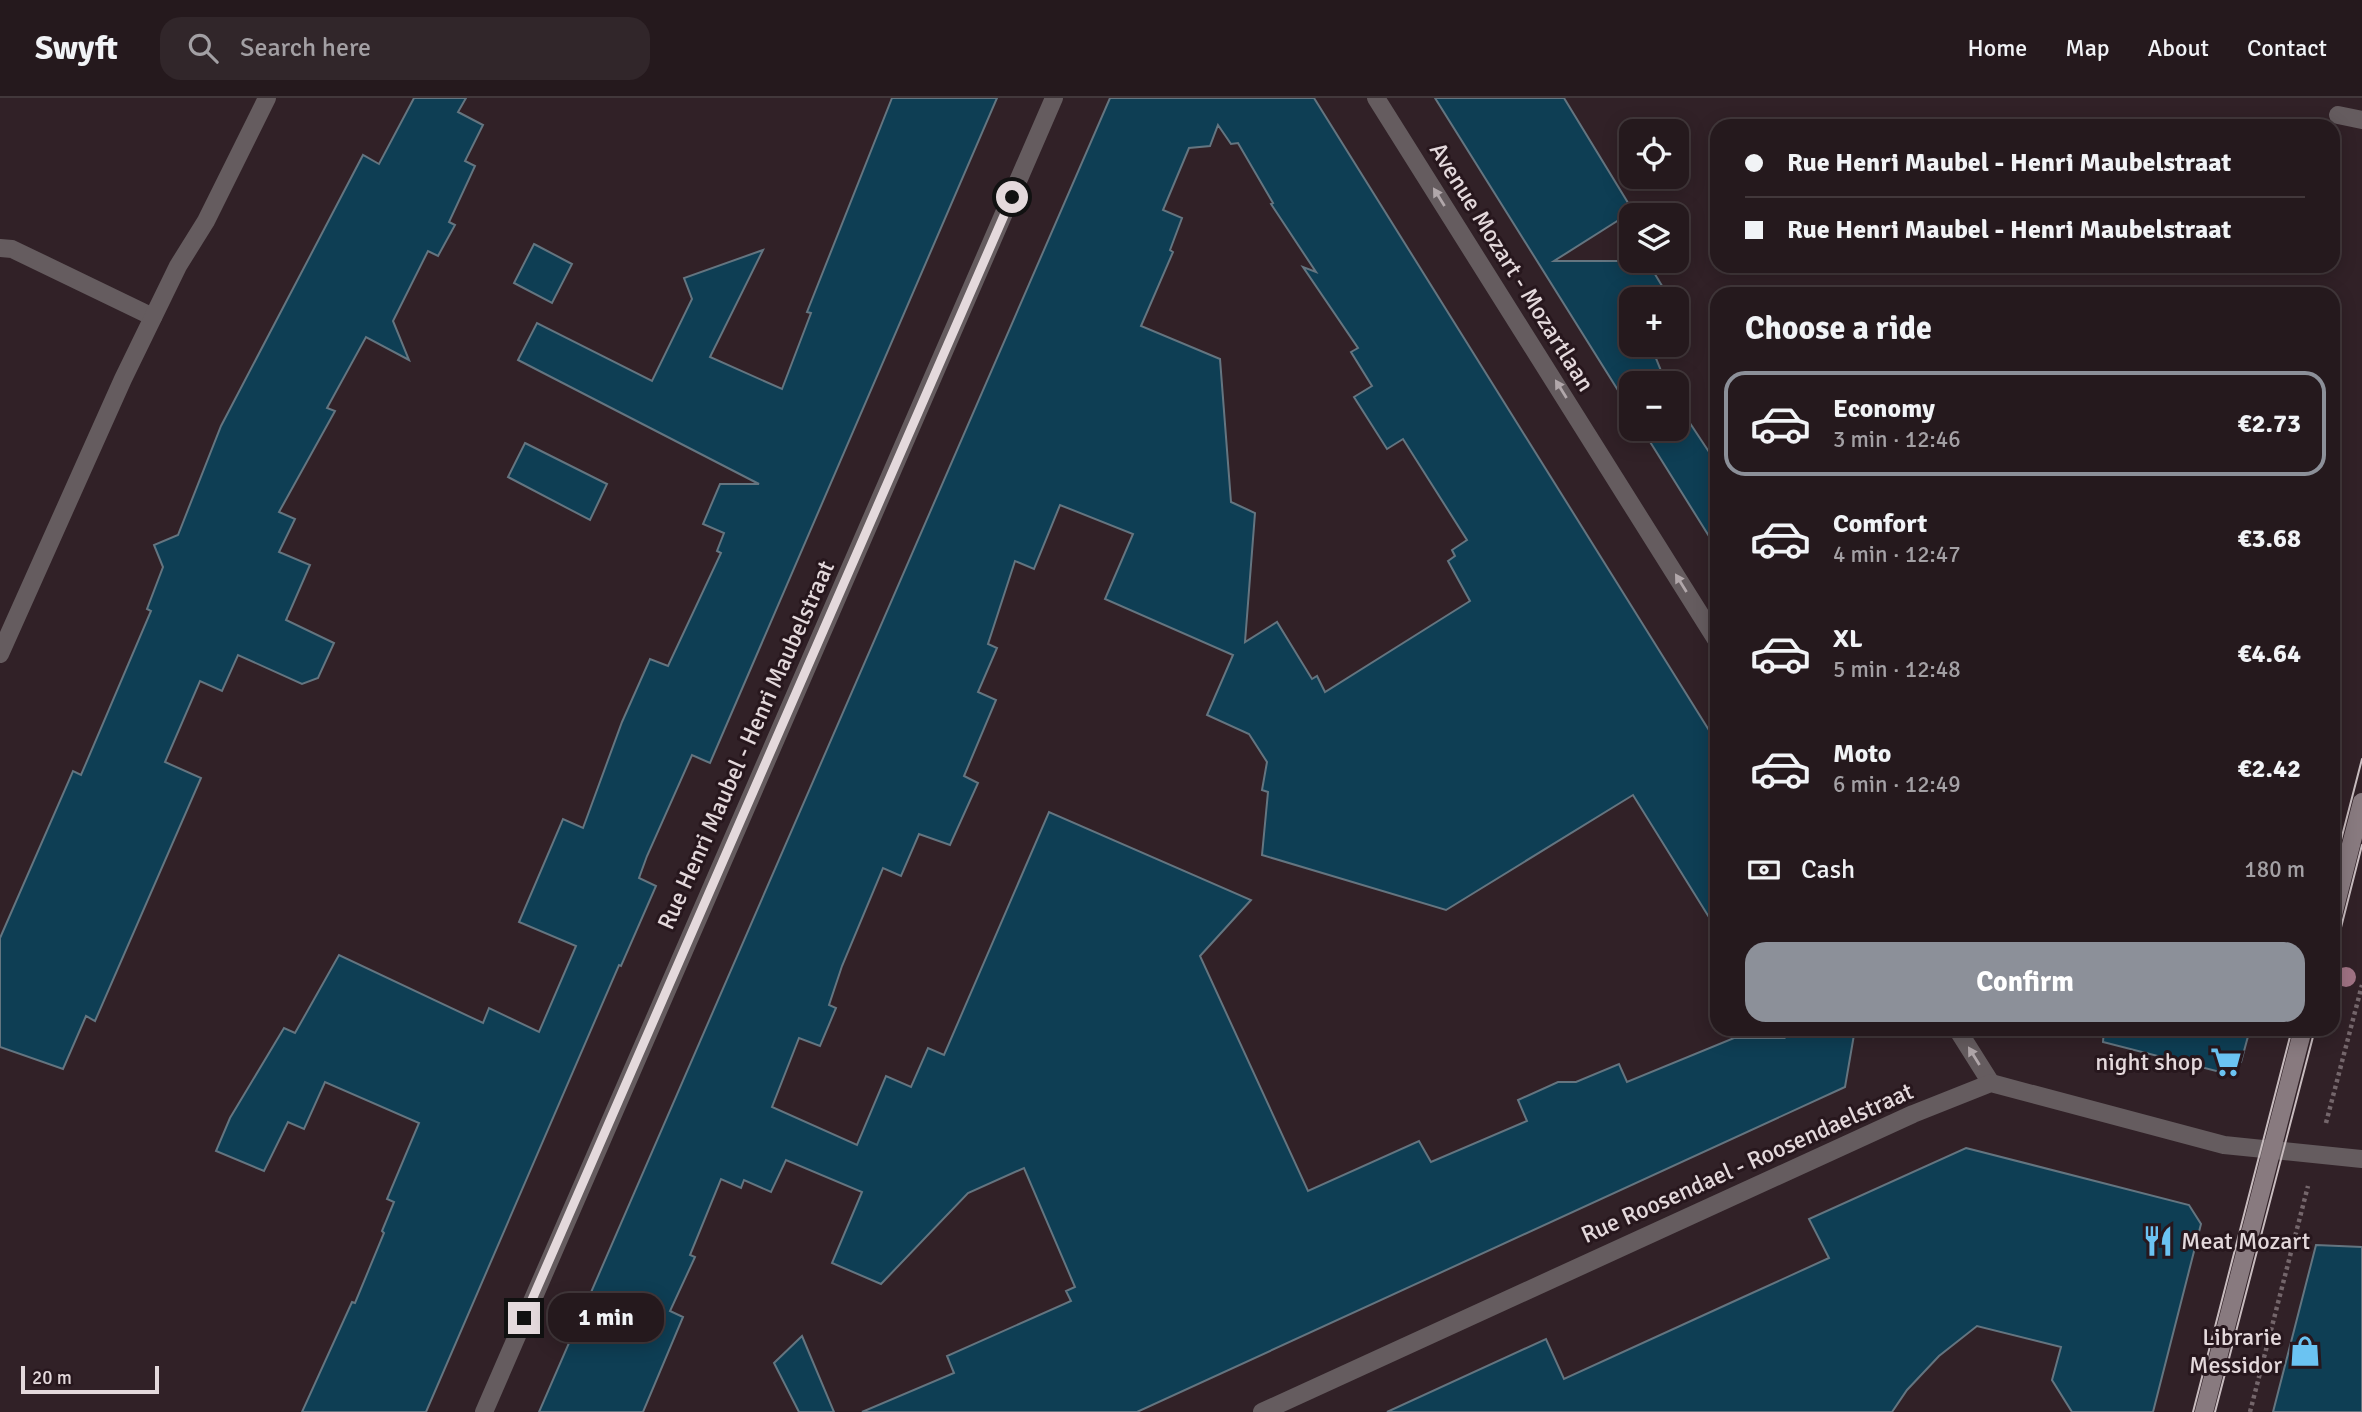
<!DOCTYPE html>
<meta charset="utf-8">
<style>
body{margin:0;font-family:Signika,sans-serif;background:#31262a;color:#f1f3f6;height:100vh;display:flex;flex-direction:column;font-size:26px;white-space:nowrap}
*{box-sizing:border-box;margin:0}
p{font-size:23px;color:#a3a0a4}
.icon{flex:none;width:38px;height:38px;fill:none;stroke:currentColor;stroke-width:2;stroke-linecap:round;stroke-linejoin:round}
.map{position:relative;flex:1;overflow:hidden}
.details{position:absolute;left:1710px;top:189px;width:630px;height:749px;display:flex;flex-direction:column;background:#25191d;border-radius:21px;box-shadow:0 4px 18px #0003,0 0 0 2px #42383b}
.details>*{flex:none}
.banner{position:absolute;left:1710px;top:21px;width:630px;height:154px;border-radius:21px;box-shadow:0 4px 18px #0003,0 0 0 2px #42383b;display:grid;align-content:center;height:154px;padding:0 35px;background:#25191d}
.tools{position:absolute;left:1619px;top:21px;display:grid;gap:14px}
.tools a{display:grid;place-items:center;width:70px;height:70px;border-radius:14px;background:#25191d;box-shadow:0 4px 18px #0003,0 0 0 2px #42383b;font-size:35px}
.scale{position:absolute;left:21px;bottom:18px;width:138px;box-sizing:border-box;padding-left:7px;border:4px solid #e4d9dc;border-top:0;font-size:19px;line-height:24px;white-space:nowrap;color:#e4d9dc;-webkit-text-stroke:5px #27171d;paint-order:stroke}
.end{position:absolute;width:32px;height:32px;margin:-16px;border:9px solid #e4d9dc;background:#111;box-shadow:0 0 0 4px #111}
.from{border-radius:50%}
.bubble{position:absolute;height:49px;border-radius:21px;background:#25191d;box-shadow:0 4px 18px #0003,0 0 0 2px #42383b;font-size:23px;font-weight:700;line-height:49px;text-align:center}
.banner b{display:flex;align-items:center;gap:24px;height:66px;font-size:26px}
.banner b+b{border-top:2px solid #42383b}
.banner i{width:18px;height:18px;background:#f1f3f6}
ul{padding:0;list-style:none}
li{display:flex;align-items:center;gap:21px;height:105px;margin:0 14px 10px;padding:0 21px;border:4px solid transparent;border-radius:21px}
li div{flex:1}
li b{display:block;font-size:26px}
li em{font-style:normal;font-weight:700}
li.on{border-color:#8c9099}
li>.icon{width:63px;height:63px;stroke-width:1.5}
h2{padding:0 35px;font-size:32px;line-height:84px}
.pay{display:flex;align-items:center;gap:18px;height:77px;padding:0 35px;font-size:26px}
.pay p{margin-inline-start:auto}
.primary-button{display:flex;gap:14px;margin-top:auto;padding:14px 35px}
.primary-button a{flex:1;height:80px;border-radius:21px;background:#8c9099;color:#fff;font-size:28px;font-weight:700;line-height:80px;text-align:center}
header{display:flex;align-items:center;gap:42px;box-sizing:border-box;height:98px;padding:0 35px;background:#25191d;border-bottom:2px solid #42383b}
header strong{font-size:33px}
nav{display:flex;gap:38px;margin-inline-start:auto;font-size:24px}
.search{width:490px;height:63px;background:#31262a;display:flex;align-items:center;gap:18px;box-sizing:border-box;padding:0 24px;border-radius:21px;color:#a3a0a4;font-size:26px}
.map>svg:first-child{display:block}
.building{fill:#0e3e54;stroke:#647580;stroke-width:2;fill-rule:evenodd}
.lines{fill:none;stroke-linecap:round;stroke-linejoin:round}
.path{stroke:#74666b;stroke-width:4.5;stroke-dasharray:3.5 3.5;stroke-linecap:butt}
.service{stroke:#655c5f;stroke-width:18}
.minor{stroke:#655c5f;stroke-width:18}
.secondary{stroke:#887a7f;stroke-width:18}
.tram{stroke:#c8bcbf;stroke-width:2}
.tree{fill:#a07384}
.oneway{fill:#b1a7aa}
.route{stroke:#e4d9dc;stroke-width:9}
.labels{text-anchor:middle;dominant-baseline:central;stroke-width:6;stroke-linejoin:round;paint-order:stroke}
.street-label{font-size:24px;fill:#e4d9dc;stroke:#27171d}
.poi-label{font-size:24px;fill:#e4d9dc;stroke:#27171d;text-anchor:end}
</style>
<header>
<strong>Swyft</strong>
<div class="search"><svg class="icon" aria-label="search" viewBox="0 0 24 24"><circle cx="10" cy="10" r="6"/><path d="M15 15l6 6"/></svg>Search here</div>
<nav><a>Home</a><a>Map</a><a>About</a><a>Contact</a></nav>
</header>
<div class="map">
<svg width="2362" height="1314" viewBox="0 0 2362 1314">
<rect width="100%" height="100%" fill="#312127"/>
<g class="building">
<polygon points="414,0 466,0 458,14 483,27 465,63 475,68 449,124 455,127 438,158 428,153 393,223 409,262 366,239 327,310 335,313 279,414 295,421 279,454 310,467 286,522 334,545 318,580 302,586 238,557 222,593 200,583 165,664 201,680 95,923 86,918 63,971 0,949 0,840 73,673 81,677 151,513 147,511 163,469 154,447 178,437 221,328 363,57 379,66"/>
<polygon points="892,0 997,0 710,665 692,657 647,758 639,780 656,788 621,868 619,867 426,1314 302,1314 352,1204 355,1205 384,1135 382,1133 394,1104 387,1101 419,1025 325,984 304,1031 288,1024 264,1073 216,1053 230,1020 284,930 295,935 339,857 483,925 489,910 539,934 576,848 519,824 563,721 583,730 622,624 650,561 668,568 721,455 717,453 724,435 703,426 720,386 759,386 518,262 537,225 652,283 692,201 684,180 763,152 710,259 782,291 811,215 807,214"/>
<path d="M1110,0h204l403,645v187l-84,-135 -187,115 -184,-55 6,-63 -6,-2 5,-28 -18,-28 -42,-19 26,-60 -128,-56 28,-65 -73,-29 -26,64 -19,-8 -27,83 9,4 -19,44 18,8 -32,76 14,7 -28,62 -31,-11 -18,42 -18,-8 -41,98 -13,39 7,3 -16,38 -21,-8 -27,69 85,38 29,-69 25,11 17,-39 16,7 105,-243 202,88 -51,56 108,235 111,-50 12,21 96,-41 -9,-21 40,-18h18l43,-18 8,18 107,-44h50l-6,-9h77l-10,58 -708,325h-275l92,-39 -7,-17 124,-55 -5,-10 9,-4 -51,-119 -56,25 -87,91 -49,-21 30,-71 -76,-32 -15,32 -27,-12 -3,8 -20,-9 -31,76 5,2 -25,54 13,6 -40,95h-104zM1218,27l13,19 7,-1 35,60 -2,1 45,68 -13,-5 55,81 -7,4 21,34 -18,11 33,52 16,-10 64,101 -15,10 3,6 -7,5 22,40 -145,91 -8,-16 -5,3 -35,-57 -32,20 10,-129 -24,-11 -11,-143 -79,-33 32,-74 -3,-2 12,-32 -19,-8 26,-62 21,-2z"/>
<polygon points="1435,0 1564,0 1633,113 1554,163 1639,163 1630,168 1650,168 1670,201 1631,201 1631,247 1673,247 1655,258 1666,285 1631,285 1631,313"/>
<polygon points="534,146 572,166 552,205 514,185"/>
<polygon points="1676,304 1717,366 1717,451 1642,331 1676,331"/>
<polygon points="525,345 607,386 590,422 508,379"/>
<polygon points="2104,931 2250,931 2241,964 2224,975 2103,944"/>
<polygon points="1966,1050 2189,1107 2201,1126 2153,1314 2072,1314 2052,1282 2061,1249 1977,1228 1939,1258 1907,1292 1892,1314 1387,1314 1546,1241 1564,1281 1739,1201 1829,1160 1809,1121"/>
<polygon points="2316,1147 2362,1149 2362,1314 2273,1314"/>
<polygon points="802,1238 834,1314 799,1314 774,1265"/>
</g>
<g class="lines">
<g class="path">
<polyline points="2326,1025 2362,887"/>
<polyline points="2250,1314 2308,1088"/>
</g>
<polyline class="service" points="2338,17 2362,22"/>
<g class="minor">
<polyline points="1376,0 1717,543"/>
<polyline points="0,150 12,151 153,219"/>
<polyline points="0,556 123,281 178,168 206,123 267,0"/>
<polyline points="1957,931 1991,985"/>
<polyline points="484,1314 1054,0"/>
<polyline points="1262,1314 1913,1016 1991,985 2224,1047 2362,1061"/>
</g>
<g class="secondary">
<polyline points="2333,817 2362,704"/>
<polyline points="2204,1314 2303,931"/>
</g>
<g class="tram">
<polyline points="2333,773 2362,661"/>
<polyline points="2333,861 2362,747"/>
<polyline points="2193,1314 2292,931"/>
<polyline points="2215,1314 2315,931"/>
</g>
</g>
<circle class="tree" cx="2346" cy="879" r="10"/>
<defs><path id="oneway-solid" d="M-6-.8H1V-3.2L6.5 0L1 3.2V.8H-6Z" transform="scale(1.75)"/></defs>
<g class="oneway">
<use href="#oneway-solid" transform="translate(1439 99) rotate(-122)"/>
<use href="#oneway-solid" transform="translate(1561 291) rotate(-122)"/>
<use href="#oneway-solid" transform="translate(1681 485) rotate(-122)"/>
<use href="#oneway-solid" transform="translate(1974 958) rotate(-122)"/>
</g>
<g class="lines">
<polyline class="route" points="524,1220 1012,99"/>
</g>
<defs>
<symbol id="supermarket-bare" viewBox="-9 -9 18 18"><path d="M-6-5.5h2.5l.6 2H6L4.5 2H-2.5L-4.4-4H-6ZM-1.5 3.2a1.3 1.3 0 1 0 .1 0ZM3 3.2a1.3 1.3 0 1 0 .1 0Z" fill="#6bc3f2" stroke="#27171d" stroke-width="2.5" paint-order="stroke"/></symbol>
<symbol id="restaurant-bare" viewBox="-9 -9 18 18"><path d="M-5-6h1v4h1v-4h1v4h1v-4h1v5L-1.5 .5V6h-2V.5L-5-1ZM5-6V6H3V1.5H1.5Q1.5-4 5-6Z" fill="#6bc3f2" stroke="#27171d" stroke-width="2.5" paint-order="stroke"/></symbol>
<symbol id="shop-bare" viewBox="-9 -9 18 18"><path d="M-5-2.5h2.3a2.7 3.5 0 0 1 5.4 0H5L5.5 6h-11ZM-1.5-2.5h3a1.5 2.3 0 0 0-3 0Z" fill="#6bc3f2" stroke="#27171d" stroke-width="2.5" paint-order="stroke"/></symbol>
</defs>
<g fill-rule="evenodd">
<use href="#supermarket-bare" x="2204" y="942" width="44" height="44"/>
<use href="#restaurant-bare" x="2136" y="1121" width="44" height="44"/>
<use href="#shop-bare" x="2283" y="1231" width="44" height="44"/>
</g>
<g class="labels">
<g class="street-label">
<text transform="translate(1512 169) rotate(58)">Avenue Mozart - Mozartlaan</text>
<text transform="translate(746 647) rotate(-66)">Rue Henri Maubel - Henri Maubelstraat</text>
<text transform="translate(1747 1065) rotate(-24)">Rue Roosendael - Roosendaelstraat</text>
</g>
<g class="poi-label">
<text x="2203" y="964">night shop</text>
<text x="2181" y="1143" text-anchor="start">Meat Mozart</text>
<text x="2282" y="1239">Librarie<tspan x="2282" dy="28">Messidor</tspan></text>
</g>
</g>
</svg>
<div class="tools">
<a><svg class="icon" aria-label="locate" viewBox="0 0 24 24"><circle cx="12" cy="12" r="6"/><path d="M12 2v4M12 18v4M2 12h4M18 12h4"/></svg></a>
<a><svg class="icon" aria-label="layers" viewBox="0 0 24 24"><path d="M12 4l9 5-9 5-9-5zM3 14l9 5 9-5"/></svg></a>
<a>+</a>
<a>−</a>
</div>
<div class="scale">20 m</div>
<i class="end from" style="left:1012px;top:99px"></i>
<i class="end" style="left:524px;top:1220px"></i>
<div class="bubble" style="left:548px;top:1195px;width:116px">1 min</div>
<div class="banner">
<b><i class="from"></i>Rue Henri Maubel - Henri Maubelstraat</b>
<b><i></i>Rue Henri Maubel - Henri Maubelstraat</b>
</div>
<section class="details">
<h2>Choose a ride</h2>
<ul>
<li class="on"><svg class="icon" aria-label="car" viewBox="0 0 24 24"><path d="M5 17H2v-5l4-1 3-4h7l3 4 3 1v5h-3M9 17h6M6 11h13"/><circle cx="7" cy="17" r="2"/><circle cx="17" cy="17" r="2"/></svg><div><b>Economy</b><p>3 min · 12:46</p></div><em>€2.73</em></li>
<li><svg class="icon" aria-label="car" viewBox="0 0 24 24"><path d="M5 17H2v-5l4-1 3-4h7l3 4 3 1v5h-3M9 17h6M6 11h13"/><circle cx="7" cy="17" r="2"/><circle cx="17" cy="17" r="2"/></svg><div><b>Comfort</b><p>4 min · 12:47</p></div><em>€3.68</em></li>
<li><svg class="icon" aria-label="car" viewBox="0 0 24 24"><path d="M5 17H2v-5l4-1 3-4h7l3 4 3 1v5h-3M9 17h6M6 11h13"/><circle cx="7" cy="17" r="2"/><circle cx="17" cy="17" r="2"/></svg><div><b>XL</b><p>5 min · 12:48</p></div><em>€4.64</em></li>
<li><svg class="icon" aria-label="car" viewBox="0 0 24 24"><path d="M5 17H2v-5l4-1 3-4h7l3 4 3 1v5h-3M9 17h6M6 11h13"/><circle cx="7" cy="17" r="2"/><circle cx="17" cy="17" r="2"/></svg><div><b>Moto</b><p>6 min · 12:49</p></div><em>€2.42</em></li>
</ul>
<div class="pay"><svg class="icon" aria-label="cash" viewBox="0 0 24 24"><path d="M3 7h18v10H3z"/><circle cx="12" cy="12" r="2"/></svg>Cash<p>180 m</p></div>
<div class="primary-button"><a>Confirm</a></div>
</section>
</div>
